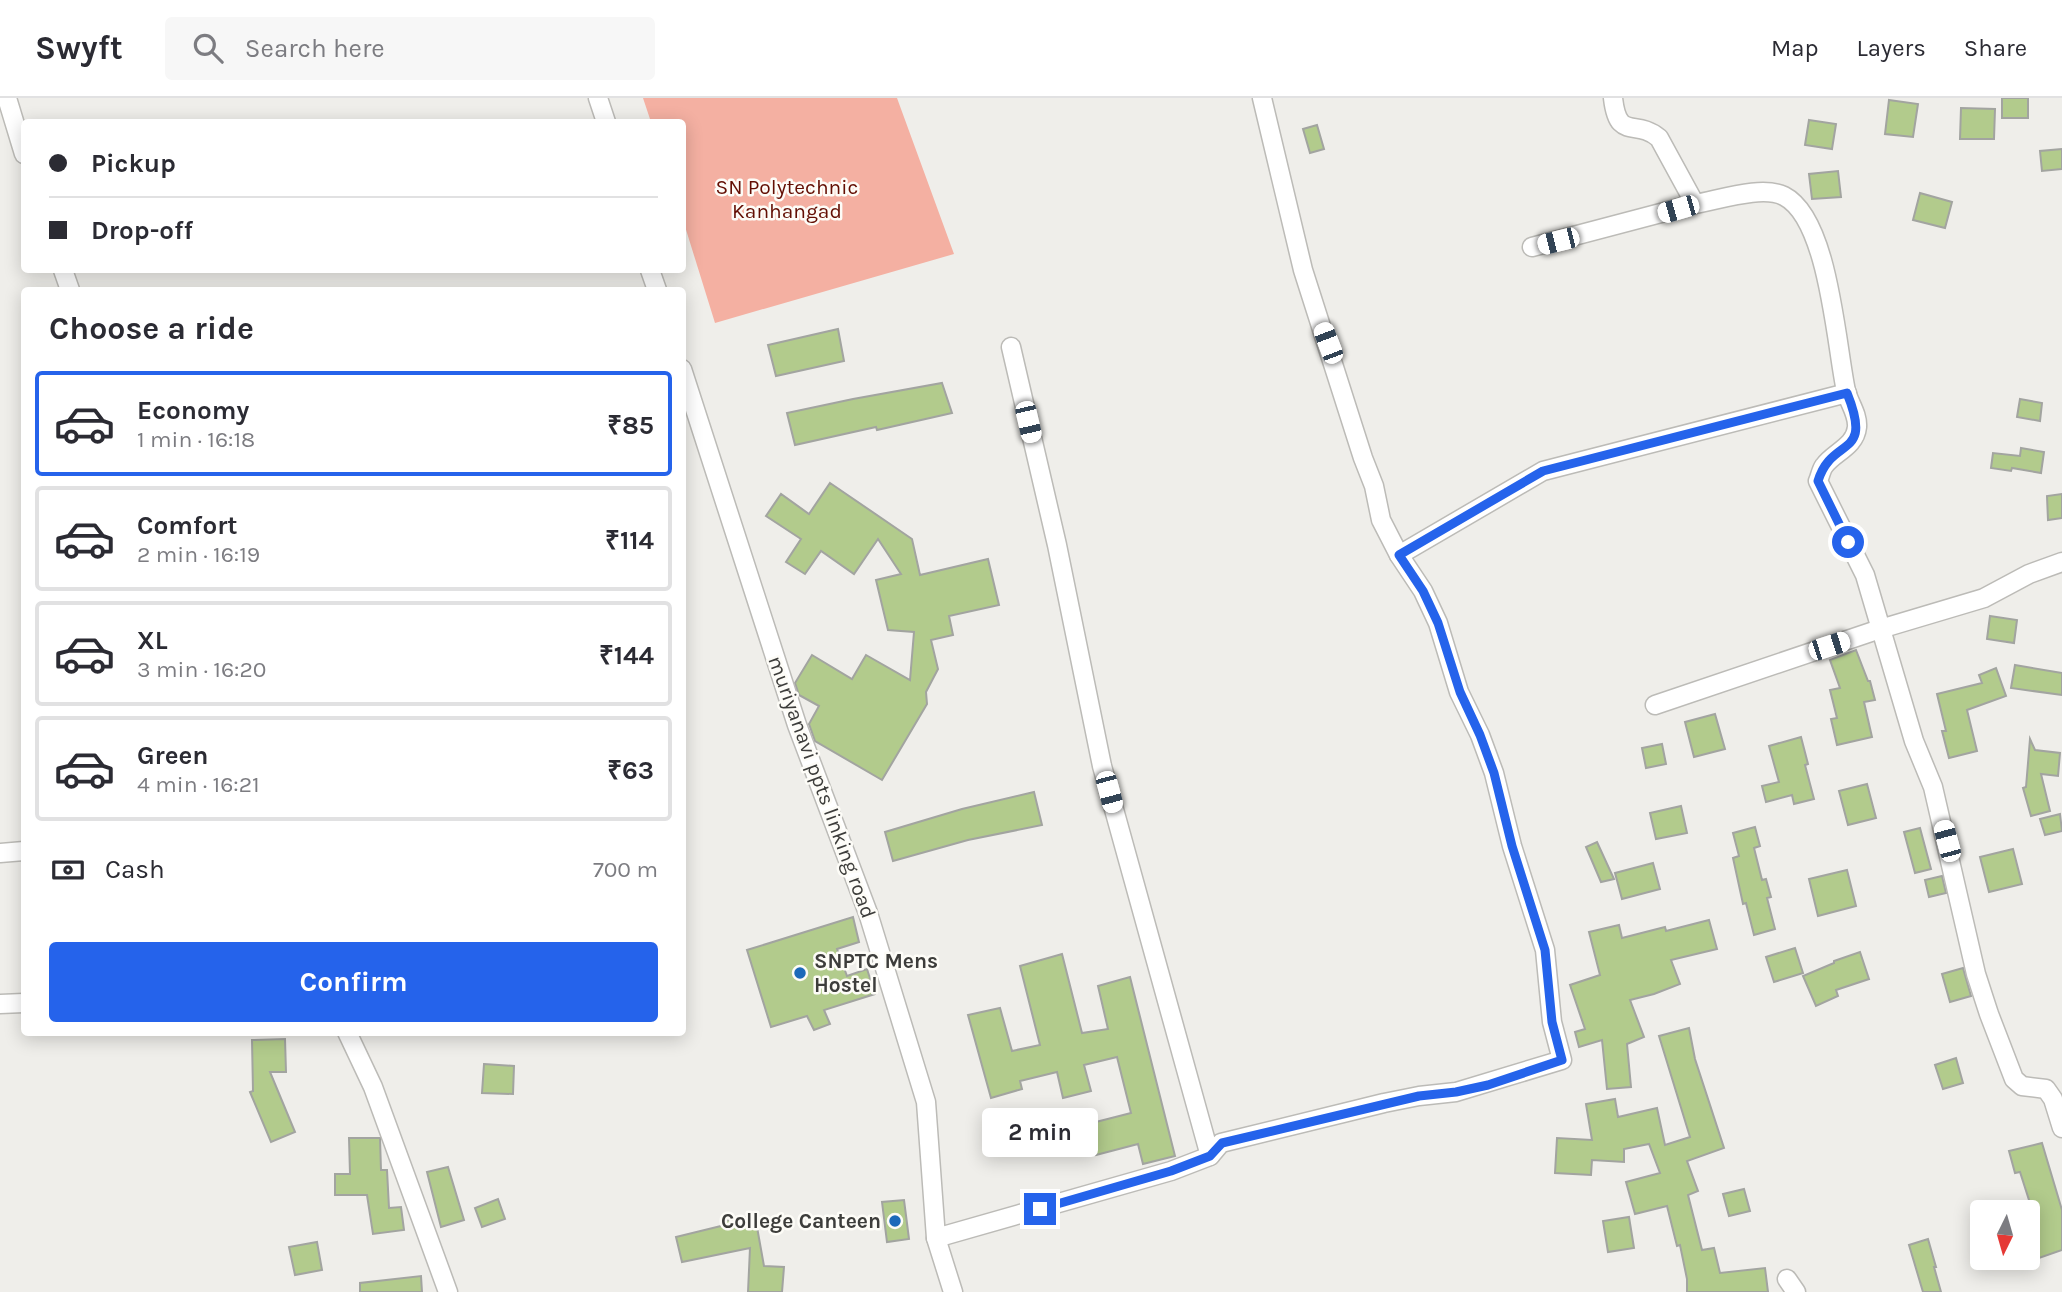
<!DOCTYPE html>
<meta charset="utf-8">
<style>
body{margin:0;font-family:Karla,sans-serif;background:#f7f7f7;color:#2b2b33;height:100vh;display:flex;flex-direction:column;font-size:26px;white-space:nowrap}
*{box-sizing:border-box;margin:0}
p{font-size:23px;color:#7c7c81}
.icon{flex:none;width:38px;height:38px;fill:none;stroke:currentColor;stroke-width:2;stroke-linecap:round;stroke-linejoin:round}
.map{position:relative;flex:1;overflow:hidden}
.sheet{position:absolute;left:21px;top:189px;width:665px;height:749px;display:flex;flex-direction:column;background:#fff;border-radius:7px;box-shadow:0 4px 18px #0003}
.sheet>*{flex:none}
.banner{position:absolute;left:21px;top:21px;width:665px;height:154px;border-radius:7px;box-shadow:0 4px 18px #0003;display:grid;align-content:center;height:154px;padding:0 28px;background:#fff}
.needle{width:46px;rotate:185deg}
.fabs{position:absolute;left:1970px;top:1102px;display:grid;gap:14px}
.fabs a{display:grid;place-items:center;width:70px;height:70px;border-radius:7px;background:#fff;box-shadow:0 4px 18px #0003;font-size:35px}
.end{position:absolute;width:32px;height:32px;margin:-16px;border:9px solid #2563eb;background:#fff;box-shadow:0 0 0 4px #fff}
.from{border-radius:50%}
.bubble{position:absolute;height:49px;border-radius:7px;background:#fff;box-shadow:0 4px 18px #0003;font-size:23px;font-weight:700;line-height:49px;text-align:center}
.car{position:absolute;width:21px;height:42px;margin:-21px -10px;border-radius:9px;box-shadow:0 0 5px 2px #0007;background:linear-gradient(#fff 24%,#345 0 40%,#fff 0 76%,#345 0 86%,#fff 0)}
.banner b{display:flex;align-items:center;gap:24px;height:66px;font-size:26px}
.banner b+b{border-top:2px solid #e1e1e2}
.banner i{width:18px;height:18px;background:#2b2b33}
ul{padding:0;list-style:none}
li{display:flex;align-items:center;gap:21px;height:105px;margin:0 14px 10px;padding:0 14px;border:4px solid #e1e1e2;border-radius:7px}
li div{flex:1}
li b{display:block;font-size:26px}
li em{font-style:normal;font-weight:700}
li.active{border-color:#2563eb}
li>.icon{width:63px;height:63px;stroke-width:1.5}
h2{padding:0 28px;font-size:32px;line-height:84px}
.pay{display:flex;align-items:center;gap:18px;height:77px;padding:0 28px;font-size:26px}
.pay p{margin-inline-start:auto}
.action{display:flex;gap:14px;margin-top:auto;padding:14px 28px}
.action a{flex:1;height:80px;border-radius:7px;background:#2563eb;color:#fff;font-size:28px;font-weight:700;line-height:80px;text-align:center}
header{display:flex;align-items:center;gap:42px;box-sizing:border-box;height:98px;padding:0 35px;background:#fff;border-bottom:2px solid #e1e1e2}
header strong{font-size:33px}
nav{display:flex;gap:38px;margin-inline-start:auto;font-size:24px}
.search{width:490px;height:63px;background:#f7f7f7;display:flex;align-items:center;gap:18px;box-sizing:border-box;padding:0 24px;border-radius:7px;color:#7c7c81;font-size:26px}
.map>svg:first-child{display:block}
.green{fill:#f4b0a2}
.building{fill:#b2cb8c;stroke:#a2a4a0;stroke-width:2}
.lines{fill:none;stroke-linecap:round;stroke-linejoin:round}
.minor-casing{stroke:#bcbbb7;stroke-width:21}
.minor{stroke:#fff;stroke-width:18}
.route{stroke:#2563eb;stroke-width:9}
.poi-dot{fill:#1c6ab9;stroke:#fdfcf7;stroke-width:2.5}
.labels{text-anchor:middle;dominant-baseline:central;stroke-width:5;stroke-linejoin:round;paint-order:stroke}
.park-label{font-size:21px;fill:#630e03;stroke:#fdfcf7}
.street-label{font-size:21px;fill:#3d3d3b;stroke:#fdfcf7}
.poi-label{font-size:21px;font-weight:bold;fill:#3d3d3b;stroke:#fdfcf7;text-anchor:start}
</style>
<header>
<strong>Swyft</strong>
<div class="search"><svg class="icon" aria-label="search" viewBox="0 0 24 24"><circle cx="10" cy="10" r="6"/><path d="M15 15l6 6"/></svg>Search here</div>
<nav><a>Map</a><a>Layers</a><a>Share</a></nav>
</header>
<div class="map">
<svg width="2062" height="1194" viewBox="0 0 2062 1194">
<rect width="100%" height="100%" fill="#efeeea"/>
<polygon class="green" points="643,0 897,0 954,156 715,225 683,122 682,24 651,24"/>
<g class="building">
<rect x="2002" y="0" width="26" height="20"/>
<polygon points="1889,2 1918,6 1913,39 1885,36"/>
<polygon points="1961,10 1995,11 1994,41 1960,41"/>
<polygon points="1809,22 1836,26 1832,51 1805,47"/>
<polygon points="1317,27 1324,51 1310,55 1303,31"/>
<polygon points="2062,51 2062,71 2042,73 2040,53"/>
<polygon points="1838,73 1841,99 1812,101 1809,76"/>
<polygon points="1920,95 1952,104 1945,130 1913,122"/>
<polygon points="838,231 844,263 776,278 768,247"/>
<polygon points="942,285 952,315 877,332 876,329 795,347 787,315 853,301"/>
<polygon points="2020,301 2042,305 2040,323 2017,319"/>
<polygon points="2021,350 2044,354 2041,375 2012,370 2011,373 1991,370 1993,355 2020,358"/>
<polygon points="830,385 912,441 920,477 988,461 999,507 949,518 953,537 931,542 938,571 926,594 927,606 882,682 815,643 809,626 819,608 799,597 795,585 812,557 852,581 866,557 910,582 914,534 888,532 876,482 901,476 878,441 854,476 821,453 805,476 786,464 801,441 766,418 781,396 809,416"/>
<polygon points="2062,396 2062,420 2048,422 2047,398"/>
<polygon points="1990,518 2017,522 2014,545 1987,541"/>
<polygon points="1856,552 1868,583 1870,583 1875,602 1864,604 1872,639 1837,647 1831,621 1837,620 1830,592 1840,590 1830,562"/>
<polygon points="2015,567 2062,575 2062,597 2011,590"/>
<polygon points="1996,570 2006,598 1967,612 1977,653 1949,660 1942,633 1946,633 1937,596 1982,585 1979,577"/>
<polygon points="1715,616 1725,651 1694,659 1685,624"/>
<polygon points="1801,639 1808,666 1805,667 1814,701 1794,706 1792,697 1766,704 1762,688 1779,684 1769,648"/>
<polygon points="2030,641 2035,652 2060,655 2058,678 2041,676 2050,713 2031,718 2023,690 2026,689"/>
<polygon points="1662,646 1666,666 1646,670 1642,650"/>
<polygon points="1867,686 1876,720 1848,727 1839,693"/>
<polygon points="1034,694 1042,727 968,742 893,763 885,734 962,711"/>
<polygon points="1681,708 1687,735 1656,741 1650,715"/>
<polygon points="2060,716 2062,733 2045,737 2040,721"/>
<polygon points="1755,729 1760,748 1754,750 1762,782 1766,781 1771,799 1767,800 1775,831 1754,837 1746,805 1743,806 1733,760 1739,758 1733,735"/>
<polygon points="1920,730 1931,771 1915,775 1904,734"/>
<polygon points="1597,744 1614,781 1601,784 1586,749"/>
<polygon points="2013,751 2022,786 1989,794 1980,759"/>
<polygon points="1653,765 1660,791 1622,801 1615,775"/>
<polygon points="1847,772 1856,808 1818,818 1809,781"/>
<polygon points="1942,778 1946,795 1929,799 1925,782"/>
<polygon points="853,819 859,844 837,851 847,878 867,871 875,896 824,912 830,926 814,932 807,918 771,929 747,852"/>
<polygon points="1709,822 1717,851 1671,862 1680,886 1654,896 1630,902 1644,939 1627,946 1631,989 1607,991 1602,942 1579,949 1575,934 1585,931 1570,887 1600,877 1589,834 1619,827 1622,840 1665,829 1666,833"/>
<polygon points="1795,850 1803,875 1774,884 1766,859"/>
<polygon points="1860,854 1869,881 1836,892 1838,898 1816,908 1803,878 1834,865 1834,863"/>
<polygon points="1062,856 1082,935 1108,931 1098,888 1130,879 1175,1058 1143,1066 1138,1046 1096,1057 1088,1026 1131,1015 1117,959 1084,967 1091,993 1063,1000 1057,974 1020,983 1022,991 991,1000 968,917 1000,910 1012,953 1040,947 1020,868"/>
<polygon points="1963,870 1971,898 1950,904 1942,876"/>
<polygon points="1689,930 1695,961 1724,1050 1687,1063 1698,1093 1688,1097 1702,1152 1714,1150 1720,1175 1765,1170 1768,1194 1687,1194 1687,1181 1680,1147 1677,1148 1667,1108 1635,1116 1626,1084 1660,1075 1649,1046 1624,1051 1624,1064 1592,1062 1591,1077 1555,1075 1557,1040 1592,1042 1586,1006 1615,1001 1618,1019 1657,1010 1665,1047 1690,1039 1659,938"/>
<polygon points="285,941 286,974 270,974 295,1034 271,1044 250,994 253,993 252,942"/>
<polygon points="1956,960 1963,985 1943,991 1935,967"/>
<polygon points="484,966 514,968 513,996 482,995"/>
<polygon points="349,1040 380,1040 381,1072 387,1072 389,1110 401,1109 404,1132 373,1136 367,1097 335,1097 335,1076 350,1076"/>
<polygon points="2042,1045 2062,1112 2062,1152 2039,1160 2030,1130 2037,1127 2020,1074 2015,1075 2009,1053"/>
<polygon points="448,1069 464,1122 441,1129 427,1074"/>
<polygon points="1744,1091 1750,1113 1729,1118 1723,1096"/>
<polygon points="498,1101 505,1121 482,1129 475,1110"/>
<polygon points="904,1102 909,1141 887,1144 882,1104"/>
<polygon points="755,1118 764,1168 784,1169 782,1194 748,1194 750,1150 682,1164 676,1139 725,1127 724,1123"/>
<polygon points="1629,1119 1634,1150 1608,1154 1603,1123"/>
<polygon points="1928,1141 1936,1169 1934,1169 1941,1194 1923,1194 1909,1147"/>
<polygon points="317,1144 322,1172 295,1177 289,1149"/>
<polygon points="421,1178 422,1194 360,1194 360,1185"/>
</g>
<g class="lines">
<defs>
<g id="minor">
<polyline points="7,0 24,56"/>
<polyline points="598,0 606,24"/>
<path d="M1613,0c5,44 22,20 46,40l36,66c24,-4 67,-19 89,-8 45,23 52,149 62,195 3,12 12,23 11,36 -2,20 -23,25 -33,39 -3,4 -4,11 -6,15l47,94 49,166 19,46 43,187 13,40 25,65 8,7 24,3 7,10 9,29"/>
<polyline points="1532,149 1695,106"/>
<polyline points="63,172 70,192"/>
<polyline points="650,172 657,192"/>
<polyline points="1011,249 1057,447 1102,668 1210,1058"/>
<polyline points="682,271 797,627 868,815 926,1004 936,1140 953,1194"/>
<polyline points="1399,457 1543,373 1847,295"/>
<polyline points="1655,607 1880,531 1984,500 2029,476 2062,464"/>
<polyline points="0,755 24,753"/>
<polyline points="0,906 24,905"/>
<polyline points="347,934 373,989 448,1194"/>
<polyline points="936,1140 1171,1073 1210,1058 1221,1045 1384,1005 1419,998 1456,994 1562,962 1552,924 1545,852 1512,748 1494,675 1480,637 1459,594 1438,525 1423,493 1399,457 1381,422 1374,388 1363,360 1303,172 1262,0"/>
<polyline points="1787,1181 1796,1194"/>
</g>
</defs>
<use href="#minor" class="minor-casing"/>
<use href="#minor" class="minor"/>
</g>
<g class="lines">
<path class="route" d="M1040,1111l131,-38 39,-15 12,-13 197,-47 37,-4 32,-7 74,-25 -10,-38 -7,-72 -33,-104 -18,-73 -14,-38 -20,-43 -22,-69 -15,-32 -24,-36 144,-84 304,-78c27,67 -15,42 -29,88l30,61"/>
</g>
<g class="poi-dot">
<circle cx="800" cy="875" r="7"/>
<circle cx="895" cy="1123" r="7"/>
</g>
<g class="labels">
<g class="park-label">
<text x="787" y="89">SN Polytechnic<tspan x="787" dy="24">Kanhangad</tspan></text>
</g>
<g class="street-label">
<text transform="translate(822 689) rotate(70)">muriyanavi ppts linking road</text>
</g>
<g class="poi-label">
<text x="814" y="863">SNPTC Mens<tspan x="814" dy="24">Hostel</tspan></text>
<text x="881" y="1123" text-anchor="end">College Canteen</text>
</g>
</g>
</svg>
<div class="fabs">
<a><svg class="needle" viewBox="-14 -14 28 28"><path d="M0-13l5 13h-10z" fill="#e53935"/><path d="M0 13l5-13h-10z" fill="#7c7c81"/></svg></a>
</div>
<i class="end from" style="left:1848px;top:444px"></i>
<i class="end" style="left:1040px;top:1111px"></i>
<div class="bubble" style="left:982px;top:1010px;width:116px">2 min</div>
<i class="car" style="left:1678px;top:111px;rotate:254deg"></i>
<i class="car" style="left:1558px;top:143px;rotate:256deg"></i>
<i class="car" style="left:1328px;top:245px;rotate:339deg"></i>
<i class="car" style="left:1028px;top:324px;rotate:167deg"></i>
<i class="car" style="left:1829px;top:548px;rotate:72deg"></i>
<i class="car" style="left:1109px;top:694px;rotate:165deg"></i>
<i class="car" style="left:1947px;top:743px;rotate:345deg"></i>
<div class="banner">
<b><i class="from"></i>Pickup</b>
<b><i></i>Drop-off</b>
</div>
<section class="sheet">
<h2>Choose a ride</h2>
<ul>
<li class="active"><svg class="icon" aria-label="car" viewBox="0 0 24 24"><path d="M5 17H2v-5l4-1 3-4h7l3 4 3 1v5h-3M9 17h6M6 11h13"/><circle cx="7" cy="17" r="2"/><circle cx="17" cy="17" r="2"/></svg><div><b>Economy</b><p>1 min · 16:18</p></div><em>₹85</em></li>
<li><svg class="icon" aria-label="car" viewBox="0 0 24 24"><path d="M5 17H2v-5l4-1 3-4h7l3 4 3 1v5h-3M9 17h6M6 11h13"/><circle cx="7" cy="17" r="2"/><circle cx="17" cy="17" r="2"/></svg><div><b>Comfort</b><p>2 min · 16:19</p></div><em>₹114</em></li>
<li><svg class="icon" aria-label="car" viewBox="0 0 24 24"><path d="M5 17H2v-5l4-1 3-4h7l3 4 3 1v5h-3M9 17h6M6 11h13"/><circle cx="7" cy="17" r="2"/><circle cx="17" cy="17" r="2"/></svg><div><b>XL</b><p>3 min · 16:20</p></div><em>₹144</em></li>
<li><svg class="icon" aria-label="car" viewBox="0 0 24 24"><path d="M5 17H2v-5l4-1 3-4h7l3 4 3 1v5h-3M9 17h6M6 11h13"/><circle cx="7" cy="17" r="2"/><circle cx="17" cy="17" r="2"/></svg><div><b>Green</b><p>4 min · 16:21</p></div><em>₹63</em></li>
</ul>
<div class="pay"><svg class="icon" aria-label="cash" viewBox="0 0 24 24"><path d="M3 7h18v10H3z"/><circle cx="12" cy="12" r="2"/></svg>Cash<p>700 m</p></div>
<div class="action"><a>Confirm</a></div>
</section>
</div>
